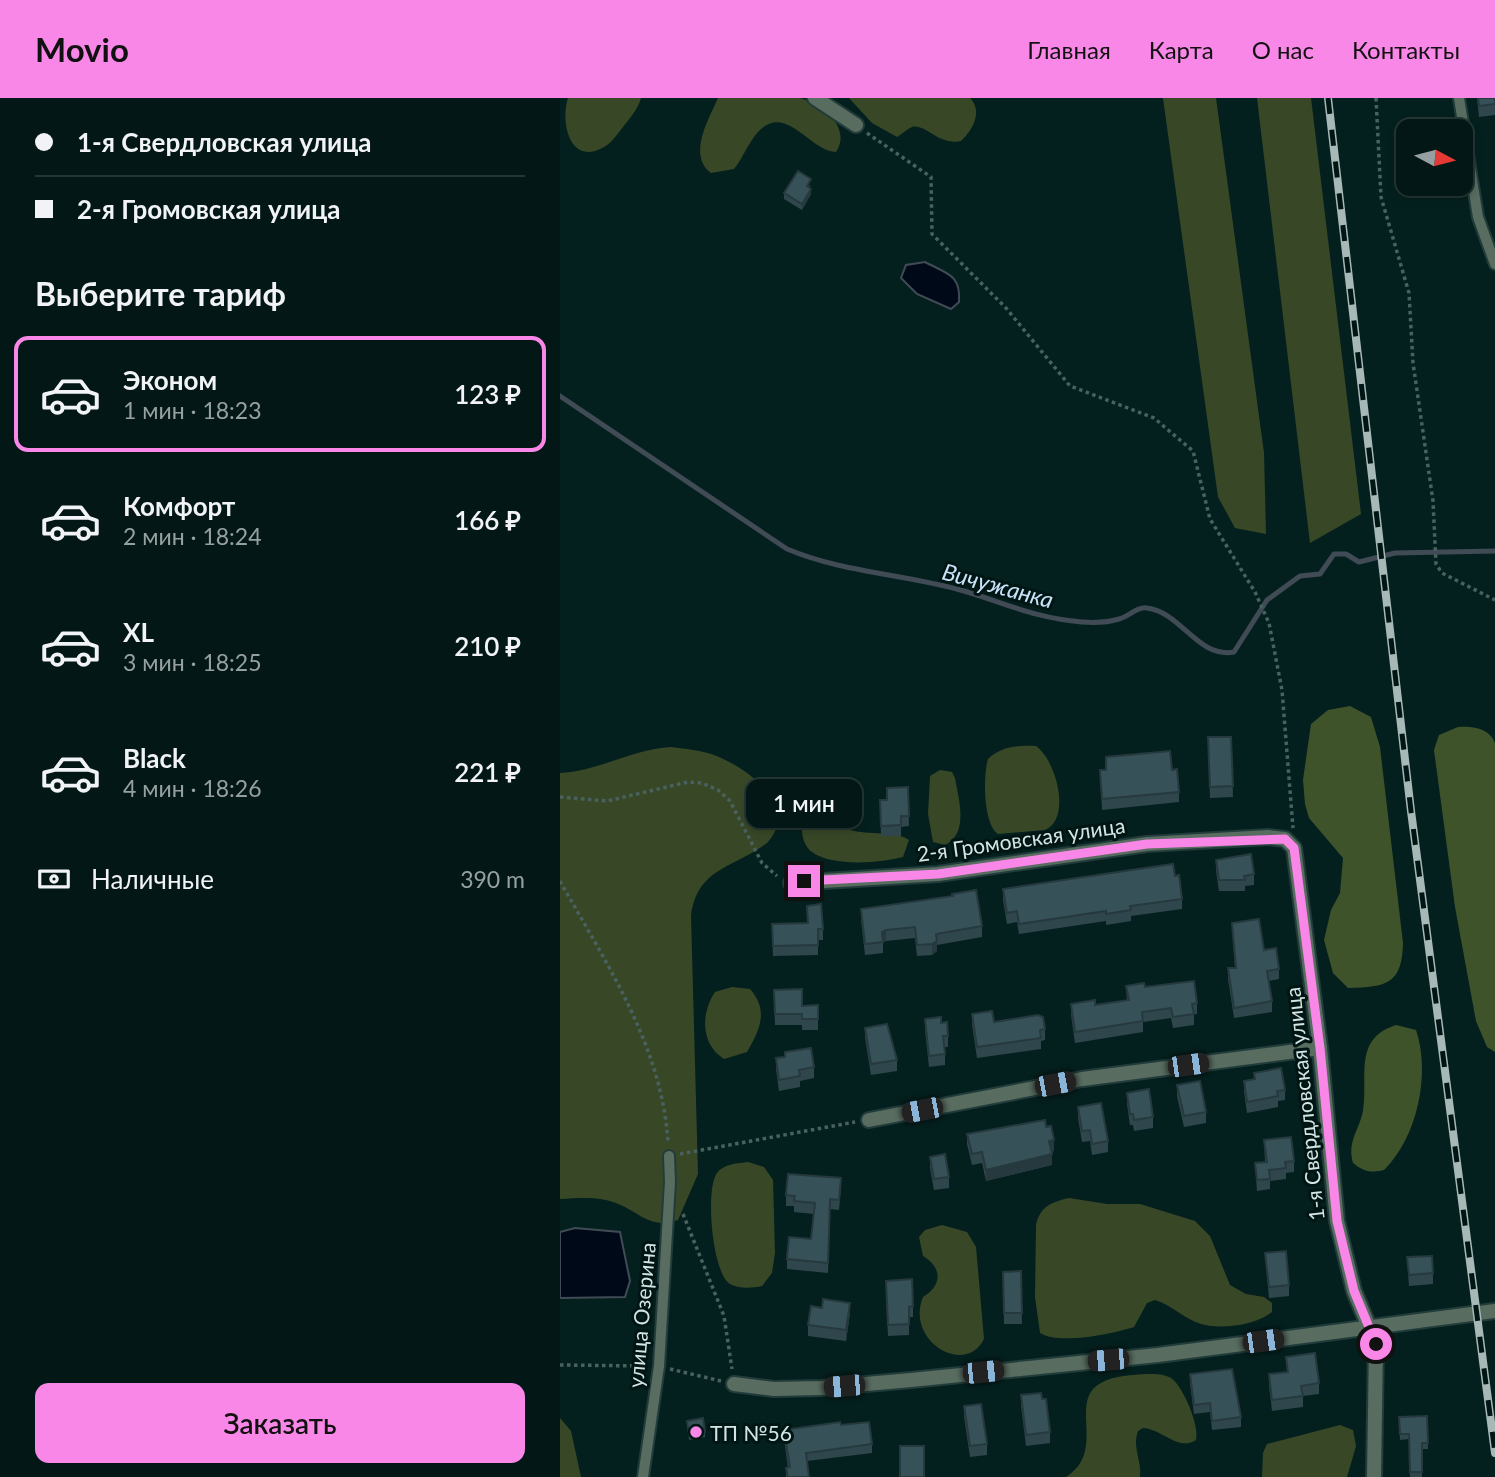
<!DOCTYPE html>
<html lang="ru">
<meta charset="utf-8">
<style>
body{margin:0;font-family:Lato,sans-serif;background:#0d211f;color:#f1f3f6;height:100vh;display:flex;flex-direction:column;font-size:26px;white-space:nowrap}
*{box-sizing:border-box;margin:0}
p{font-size:23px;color:#97a0a1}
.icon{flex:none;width:38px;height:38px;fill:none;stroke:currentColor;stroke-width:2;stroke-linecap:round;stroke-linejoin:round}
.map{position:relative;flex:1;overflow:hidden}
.drawer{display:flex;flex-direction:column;background:#031816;width:560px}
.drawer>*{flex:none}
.banner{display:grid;align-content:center;height:154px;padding:0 35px;background:#031816}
.needle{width:46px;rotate:97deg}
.fabs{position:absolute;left:836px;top:21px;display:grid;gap:14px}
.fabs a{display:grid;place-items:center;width:77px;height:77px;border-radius:14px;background:#031816;box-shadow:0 4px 10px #0003,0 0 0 2px #243735;font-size:35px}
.end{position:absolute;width:32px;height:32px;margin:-16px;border:9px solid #f987e8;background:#111;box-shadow:0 0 0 4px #111}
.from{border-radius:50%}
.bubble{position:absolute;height:49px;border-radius:14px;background:#031816;box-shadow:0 4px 10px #0003,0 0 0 2px #243735;font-size:23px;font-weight:600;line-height:49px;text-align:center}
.car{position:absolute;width:21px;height:42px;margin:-21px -10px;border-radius:9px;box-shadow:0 0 5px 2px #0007;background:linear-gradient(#222 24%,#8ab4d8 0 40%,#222 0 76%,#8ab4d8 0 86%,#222 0)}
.banner b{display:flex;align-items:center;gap:24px;height:66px;font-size:26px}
.banner b+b{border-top:2px solid #243735}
.banner i{width:18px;height:18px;background:#f1f3f6}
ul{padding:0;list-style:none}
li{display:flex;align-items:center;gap:21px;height:116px;margin:0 14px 10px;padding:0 21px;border:4px solid transparent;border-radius:14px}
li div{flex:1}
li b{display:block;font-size:26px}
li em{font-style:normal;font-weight:600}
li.active{border-color:#f987e8}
li>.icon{width:63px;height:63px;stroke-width:1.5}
h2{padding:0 35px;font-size:32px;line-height:84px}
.pay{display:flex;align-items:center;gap:18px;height:77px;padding:0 35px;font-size:26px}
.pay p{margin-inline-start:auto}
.button{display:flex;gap:14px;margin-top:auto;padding:14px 35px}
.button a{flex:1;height:80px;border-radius:14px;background:#f987e8;color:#111;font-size:28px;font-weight:600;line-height:80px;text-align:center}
header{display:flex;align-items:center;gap:42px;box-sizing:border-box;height:98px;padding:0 35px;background:#f987e8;color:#111}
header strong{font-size:33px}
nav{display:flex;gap:38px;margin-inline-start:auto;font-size:24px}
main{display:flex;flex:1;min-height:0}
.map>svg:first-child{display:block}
.green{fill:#384827}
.forest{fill:#3f532a}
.water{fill:#000918;stroke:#404b55;stroke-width:2}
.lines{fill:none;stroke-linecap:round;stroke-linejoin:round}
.stream{stroke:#404b55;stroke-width:5}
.lane-casing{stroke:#213c3a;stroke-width:14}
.street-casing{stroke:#213c3a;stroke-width:18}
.path{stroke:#49615f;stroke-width:3.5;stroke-dasharray:3.5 3.5;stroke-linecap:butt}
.lane{stroke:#586c60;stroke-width:10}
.street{stroke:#586c60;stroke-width:14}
.rail-casing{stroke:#a7b9b7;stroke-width:8}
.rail{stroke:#001614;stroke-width:5;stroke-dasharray:16;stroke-linecap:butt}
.wall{fill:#2f464c}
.shaded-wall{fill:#26393e}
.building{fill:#375158;stroke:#26393e;stroke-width:2}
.route{stroke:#f987e8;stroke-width:9}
.poi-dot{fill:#f987e8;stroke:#001614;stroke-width:2.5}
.labels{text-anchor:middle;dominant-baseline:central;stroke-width:6;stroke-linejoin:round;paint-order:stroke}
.street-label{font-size:21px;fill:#d5e5e3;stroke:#001614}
.poi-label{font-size:21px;fill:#d5e5e3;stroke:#001614;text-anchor:start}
.water-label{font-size:23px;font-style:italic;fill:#cbe2f8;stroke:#001614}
</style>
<header>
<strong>Movio</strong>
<nav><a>Главная</a><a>Карта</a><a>О нас</a><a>Контакты</a></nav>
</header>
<main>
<section class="drawer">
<div class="banner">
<b><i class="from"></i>1-я Свердловская улица</b>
<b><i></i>2-я Громовская улица</b>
</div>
<h2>Выберите тариф</h2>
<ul>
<li class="active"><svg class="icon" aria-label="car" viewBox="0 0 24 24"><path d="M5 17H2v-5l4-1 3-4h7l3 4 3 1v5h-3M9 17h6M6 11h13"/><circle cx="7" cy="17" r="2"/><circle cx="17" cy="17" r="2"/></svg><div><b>Эконом</b><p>1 мин · 18:23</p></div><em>123 ₽</em></li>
<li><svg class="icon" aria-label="car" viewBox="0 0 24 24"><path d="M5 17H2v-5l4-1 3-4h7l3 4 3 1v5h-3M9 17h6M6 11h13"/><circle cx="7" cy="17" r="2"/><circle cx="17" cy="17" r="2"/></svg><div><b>Комфорт</b><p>2 мин · 18:24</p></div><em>166 ₽</em></li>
<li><svg class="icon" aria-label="car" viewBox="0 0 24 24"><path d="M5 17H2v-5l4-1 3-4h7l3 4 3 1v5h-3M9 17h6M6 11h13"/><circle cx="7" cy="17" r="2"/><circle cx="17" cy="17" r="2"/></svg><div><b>XL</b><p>3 мин · 18:25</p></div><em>210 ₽</em></li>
<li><svg class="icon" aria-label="car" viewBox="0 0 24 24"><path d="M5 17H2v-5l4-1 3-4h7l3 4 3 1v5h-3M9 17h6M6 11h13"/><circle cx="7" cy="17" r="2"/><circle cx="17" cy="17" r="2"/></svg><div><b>Black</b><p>4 мин · 18:26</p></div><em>221 ₽</em></li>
</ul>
<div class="pay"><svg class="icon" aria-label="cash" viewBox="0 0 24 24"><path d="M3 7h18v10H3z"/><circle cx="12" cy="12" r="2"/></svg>Наличные<p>390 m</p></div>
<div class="button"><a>Заказать</a></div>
</section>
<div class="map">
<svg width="935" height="1379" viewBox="0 0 935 1379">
<rect width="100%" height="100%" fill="#04201e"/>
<g class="green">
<path d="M8,0h73c-3,11 -11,20 -18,29 -6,7 -10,15 -19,20 -34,20 -44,-25 -36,-49z"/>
<path d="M158,0c20,0 65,0 82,0 23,7 52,30 36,54 -27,-1 -50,-50 -78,-20 -10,11 -15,26 -24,37l-23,4c-24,-18 -2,-54 7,-75z"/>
<path d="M289,0h121c13,13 3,32 -9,43 -22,5 -36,-18 -49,-14 -5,2 -10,7 -15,10l-25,-14z"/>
<polygon points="603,0 656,0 704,355 706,436 675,430 658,399"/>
<polygon points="697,0 751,0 801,416 750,445"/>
<path d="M476,648c20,14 36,73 9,84l-47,4c-15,-10 -15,-58 -10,-75 12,-13 32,-14 48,-13z"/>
<path d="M111,649c15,2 29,3 43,8 32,12 87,51 53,88 -34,25 -70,25 -76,73l7,258 -20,46c-28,10 -38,-8 -62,-17 -18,-7 -37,-5 -56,-4v-426c39,-2 73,-24 111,-26z"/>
<path d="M380,672l12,2 3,6c4,23 14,55 -10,67l-12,-3 -5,-28 2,-38z"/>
<path d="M269,679l13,1 3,5 1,40 4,7c17,5 48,1 59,10l-6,17c-23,6 -71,10 -91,-5 -21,-16 -6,-68 17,-75z"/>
<path d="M172,889l18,2c19,22 10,40 -3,63l-23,7c-24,-15 -23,-46 -9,-67z"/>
<path d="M188,1064l16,5 9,13 2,73 -3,20 -10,13c-10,2 -23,3 -32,-2 -18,-11 -25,-95 -13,-111 6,-9 22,-10 31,-11z"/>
<path d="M509,1100l38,6h33l55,17 15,15 20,49 16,9 18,3 8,6v9c-16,13 -51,18 -71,12 -17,-5 -29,-19 -46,-24l-8,3 -13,24c-22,7 -75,18 -94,6l-5,-36 1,-72c4,-18 15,-23 33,-27z"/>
<path d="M382,1127l25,7 9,15 8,92c-19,38 -79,2 -61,-42 19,-11 20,-29 0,-41l-4,-19 6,-7z"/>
<path d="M588,1276c8,0 16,0 23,4 11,7 29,47 25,62 -17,12 -36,-12 -53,-12l-5,3c-6,16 4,30 2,46h-74c42,-26 1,-76 35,-94 14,-8 31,-8 47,-9z"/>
<polygon points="0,1320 11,1333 21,1379 0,1379"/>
<polygon points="780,1327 793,1332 796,1348 787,1379 702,1379 703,1355 707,1346"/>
</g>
<g class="forest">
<path d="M790,608l21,11 9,30 23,196c-1,41 -16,44 -55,45l-15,-15 -9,-33 7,-30 9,-17 3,-35 -34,-40 -4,-14 -2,-24 8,-56 17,-14z"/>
<path d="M898,629c15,-1 31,1 37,16v309l-8,-5 -11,-26 -21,-114 -21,-157 5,-15z"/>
<path d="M836,927l20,5c15,44 1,108 -32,140 -13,3 -20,2 -31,-7 -6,-22 6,-32 10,-52 6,-33 -11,-72 33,-86z"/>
</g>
<g class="water">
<path d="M365,164c22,12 36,12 34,40l-8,7 -34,-15 -16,-16 5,-13z"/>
<polygon points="15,1130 60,1134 70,1183 65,1199 0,1200 0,1134"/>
</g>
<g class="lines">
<path class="stream" d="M0,298l227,153c57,24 118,25 177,42 44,13 70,27 118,31 13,1 24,1 37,-3 9,-2 19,-13 28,-11 34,4 51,51 87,44l33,-52 33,-24 20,-2 14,-20h12l13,8 36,-9 100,-2"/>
<defs>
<g id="lane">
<polyline points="899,0 918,119 935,166"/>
<polyline points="83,1379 99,1268 110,1084 109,1058"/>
</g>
<g id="street">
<polyline points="255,0 296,27"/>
<polyline points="231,785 378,776 587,746 708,739 725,741 734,750 760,950 777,1123 794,1193 816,1246 814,1379"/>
<polyline points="309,1022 522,981 760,950"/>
<polyline points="174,1286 214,1291 261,1290 351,1282 598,1257 935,1213"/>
</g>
</defs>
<use href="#lane" class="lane-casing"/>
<use href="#street" class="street-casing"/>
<g class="path">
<polyline points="816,0 821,99 849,195 853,265 873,403 876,466 882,475 935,502"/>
<polyline points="307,35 371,79 372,136 446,210 510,288 594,320 633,353 650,421 695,494 709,525 722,592 733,730"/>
<polyline points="0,699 47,703 128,684 142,685 158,692 170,703 202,765 217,778"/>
<path d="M0,783c46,82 102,165 108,261"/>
<polyline points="120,1056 295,1024"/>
<polyline points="123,1116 164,1218 172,1271"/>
<polyline points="0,1267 85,1268"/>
<polyline points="110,1271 161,1283"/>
</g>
<use href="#lane" class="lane"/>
<use href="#street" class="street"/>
<defs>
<polyline id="rail" points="768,0 851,713 935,1355"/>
</defs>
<use href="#rail" class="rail-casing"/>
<use href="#rail" class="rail"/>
</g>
<g class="wall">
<polygon points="917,0 935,0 935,17 919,19"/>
<polygon points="251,87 249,89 251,96 242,112 224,101 224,95"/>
<polygon points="648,639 671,639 673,699 650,700"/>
<polygon points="546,659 612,672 619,694 619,704 542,712 540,672 546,672"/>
<polygon points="348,689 349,728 341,729 341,738 321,738 320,702 327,702"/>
<polygon points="656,762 694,776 694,787 685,788 685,793 659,793 656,773"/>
<polygon points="615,778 622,801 622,811 571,818 571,823 546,827 546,823 459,836 457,824 447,826 443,802 443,791"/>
<polygon points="247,808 263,831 263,842 258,842 258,857 213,858 212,826 247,825"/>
<polygon points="301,811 422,828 422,839 377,847 377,853 372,857 357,858 355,840 326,843 323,844 323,855 305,857 301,822"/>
<polygon points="672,825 704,852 719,871 719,881 708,883 712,903 712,914 674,920 668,881 668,870 675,870"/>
<polygon points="566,888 585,889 637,905 637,916 634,916 634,927 613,930 611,920 583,924 583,934 515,945 511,917 511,906 535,907 567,903"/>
<polygon points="214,892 242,908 258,907 258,932 242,932 242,927 215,927"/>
<polygon points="412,916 434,924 485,931 485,942 481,943 481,951 417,960 412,927"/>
<polygon points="365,921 381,925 388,938 388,949 385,949 385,967 369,969 365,932"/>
<polygon points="305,930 337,962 337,973 311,977 305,940"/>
<polygon points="225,954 254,969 254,980 240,983 240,989 219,993 216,971 216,960 225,959"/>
<polygon points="694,975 725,992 725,1002 718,1003 718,1009 687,1015 684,994 684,983 694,981"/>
<polygon points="617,987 646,1014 646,1025 624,1029 617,998"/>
<polygon points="567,995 593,1019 593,1030 574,1033 573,1027 570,1027 567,1006"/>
<polygon points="518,1009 548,1043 548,1054 532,1057 530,1043 522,1044 518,1020"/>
<polygon points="407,1036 494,1053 491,1054 492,1067 426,1083 422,1065 412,1067 407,1046"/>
<polygon points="704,1042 734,1063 734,1074 726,1075 726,1081 710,1083 710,1091 697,1093 695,1065 705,1064"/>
<polygon points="370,1059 389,1079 389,1090 374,1092 370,1070"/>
<polygon points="281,1091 279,1112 270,1111 268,1175 227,1171 227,1161 251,1141 254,1116 234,1114 234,1108 226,1108 226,1097"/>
<polygon points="705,1155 729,1187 729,1198 709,1200"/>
<polygon points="847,1159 873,1175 873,1186 849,1188"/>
<polygon points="461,1173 462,1226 444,1226 443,1174"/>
<polygon points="326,1193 353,1208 353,1219 349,1219 349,1237 328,1238"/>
<polygon points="290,1215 286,1243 248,1238 248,1227"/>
<polygon points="726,1259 759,1285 759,1296 743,1298 743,1309 712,1313 709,1287 709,1276 727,1274"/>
<polygon points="630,1276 681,1319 681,1329 652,1332 650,1314 634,1316 630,1286"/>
<polygon points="461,1297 482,1301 490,1334 490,1345 466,1348 461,1308"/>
<polygon points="404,1308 427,1346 427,1357 410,1359 404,1319"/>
<polygon points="867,1318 868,1351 862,1351 862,1379 850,1379 849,1341 840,1342 839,1319"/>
<polygon points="127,1323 145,1334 145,1339 129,1342"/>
<polygon points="281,1327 312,1346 312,1355 247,1363 249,1379 226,1379 226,1370 228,1370 224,1341 224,1332"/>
</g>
<g class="shaded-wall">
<polygon points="251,91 251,96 242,112 242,106"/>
<polygon points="326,832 326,843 323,844 322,834"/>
<polygon points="377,843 377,853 372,857 372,846"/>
<polygon points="494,1042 494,1053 489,1054 489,1043"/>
<polygon points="492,1056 492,1067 426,1083 426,1072"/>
<polygon points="290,1205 290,1215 286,1243 286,1232"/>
</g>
<g class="building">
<polygon points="918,0 935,0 935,6 919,8"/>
<polygon points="238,73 251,81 247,88 251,91 242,106 224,95"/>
<polygon points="648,639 671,639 673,688 650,689"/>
<polygon points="610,653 612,672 617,671 619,694 542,701 540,672 546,672 546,659"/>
<polygon points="348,689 349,718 341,718 341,727 321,728 320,702 327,702 327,690"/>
<polygon points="691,756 694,776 684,778 685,782 659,782 656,762"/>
<polygon points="613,766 615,778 619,777 622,801 570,808 571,812 546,816 546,813 459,826 457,813 447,815 443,791"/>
<polygon points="416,792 422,828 376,836 377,843 372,846 357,847 355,829 326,832 322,834 323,844 305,846 301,811 393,798 392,796"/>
<polygon points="261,806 263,831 258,831 258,847 213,848 212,826 248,825 247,808"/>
<polygon points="699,821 704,852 716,850 719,871 707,873 712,903 674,910 668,870 676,870 672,825"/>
<polygon points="634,883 637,905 632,906 634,916 613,919 611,910 582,914 583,923 515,934 511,906 535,902 535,907 569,902 566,888 584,885 585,889"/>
<polygon points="242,891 242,908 258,907 258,921 242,921 242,916 215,916 214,892"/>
<polygon points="432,913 434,924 478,917 483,919 485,931 480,932 481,940 417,949 412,916"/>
<polygon points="381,919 381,925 387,924 388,938 383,938 385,956 369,958 365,921"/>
<polygon points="327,926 337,962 311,966 305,930"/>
<polygon points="251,950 254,969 239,972 240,978 219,982 216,960 225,959 225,954"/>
<polygon points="721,970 725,992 717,993 718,998 687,1004 684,983 695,981 694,975"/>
<polygon points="640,983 646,1014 624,1018 617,987"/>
<polygon points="589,991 593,1019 574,1022 573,1016 570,1016 567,995"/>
<polygon points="541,1005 548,1043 532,1046 530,1032 522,1033 518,1009"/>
<polygon points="485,1022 486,1029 491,1028 494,1042 489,1043 492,1056 426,1072 422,1054 412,1056 407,1036"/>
<polygon points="731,1039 734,1063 725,1064 726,1070 709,1072 710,1081 697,1082 695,1065 707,1064 704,1042"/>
<polygon points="385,1056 389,1079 374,1081 370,1059"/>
<polygon points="228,1076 281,1080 279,1102 270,1101 268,1165 227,1161 229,1139 251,1141 255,1105 234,1103 235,1098 226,1097"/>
<polygon points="726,1153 729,1187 709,1189 705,1155"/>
<polygon points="872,1158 873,1175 849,1177 847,1159"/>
<polygon points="461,1173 462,1215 444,1215 443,1174"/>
<polygon points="352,1181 353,1208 349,1209 349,1226 328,1227 326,1183"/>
<polygon points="263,1201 290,1205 286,1232 248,1227 251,1208 262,1210"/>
<polygon points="755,1255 759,1285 741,1288 743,1298 712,1302 709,1276 728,1274 726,1259"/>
<polygon points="672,1271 681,1319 652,1323 650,1305 634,1307 630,1276"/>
<polygon points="481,1295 482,1301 486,1301 490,1334 466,1337 461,1297"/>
<polygon points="421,1306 427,1346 410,1348 404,1308"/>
<polygon points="867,1318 868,1345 862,1345 862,1374 850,1374 849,1336 840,1336 839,1319"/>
<polygon points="143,1320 145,1334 129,1336 127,1323"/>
<polygon points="280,1324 281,1327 309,1324 312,1346 246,1355 249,1379 228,1379 226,1370 230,1369 224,1332"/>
<rect x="340" y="1348" width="24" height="31"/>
</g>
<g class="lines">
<polyline class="route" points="244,783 378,776 587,746 725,741 734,750 760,950 777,1123 794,1193 816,1246"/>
</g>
<circle class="poi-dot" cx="136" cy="1334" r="7"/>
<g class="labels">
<g class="street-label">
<text transform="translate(461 741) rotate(-8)">2-я Громовская улица</text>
<text transform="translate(744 1006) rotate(-96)">1-я Свердловская улица</text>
<text transform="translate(81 1217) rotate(-85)">улица Озерина</text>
</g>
<g class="poi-label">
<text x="150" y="1334">ТП №56</text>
</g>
<g class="water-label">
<text transform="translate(438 487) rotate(15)">Вичужанка</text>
</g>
</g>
</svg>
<div class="fabs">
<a><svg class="needle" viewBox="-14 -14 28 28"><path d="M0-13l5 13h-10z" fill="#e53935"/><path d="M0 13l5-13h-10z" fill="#97a0a1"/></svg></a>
</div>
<i class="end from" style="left:816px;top:1246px"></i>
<i class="end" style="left:244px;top:783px"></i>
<div class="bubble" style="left:186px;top:681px;width:116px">1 мин</div>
<i class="car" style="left:628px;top:967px;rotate:82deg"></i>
<i class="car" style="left:495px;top:986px;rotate:79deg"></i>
<i class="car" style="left:362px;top:1012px;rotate:259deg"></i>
<i class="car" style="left:703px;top:1243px;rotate:82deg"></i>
<i class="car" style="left:548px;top:1262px;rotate:265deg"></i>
<i class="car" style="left:423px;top:1274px;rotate:84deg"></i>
<i class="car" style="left:284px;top:1288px;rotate:265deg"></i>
</div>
</main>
